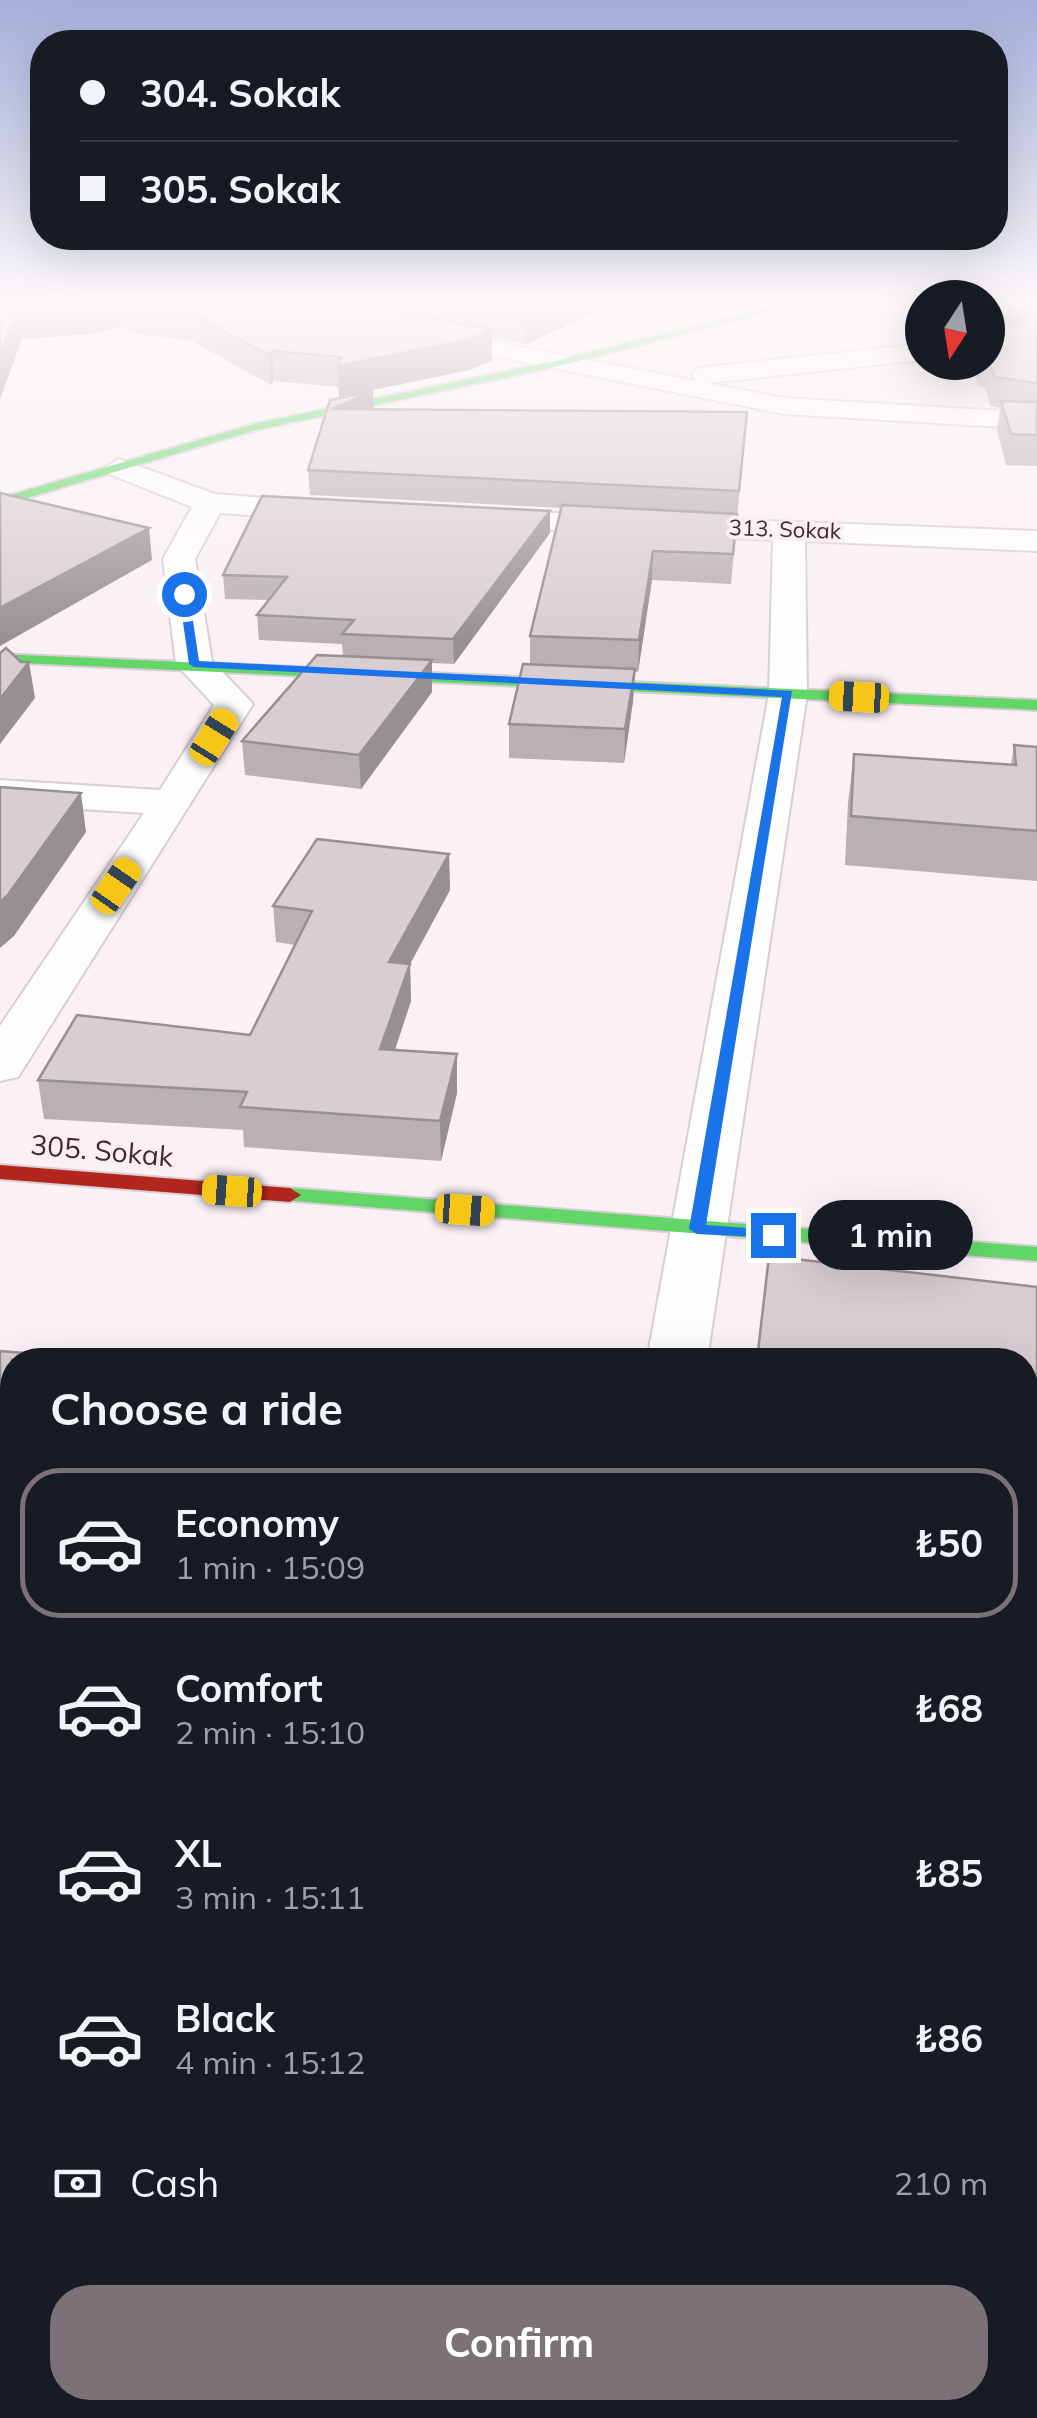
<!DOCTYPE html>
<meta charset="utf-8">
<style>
body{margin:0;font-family:Mulish,sans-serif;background:#242831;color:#f1f3f6;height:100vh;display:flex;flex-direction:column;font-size:38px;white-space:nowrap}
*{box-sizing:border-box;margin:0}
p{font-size:32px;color:#9ea1a6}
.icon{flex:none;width:55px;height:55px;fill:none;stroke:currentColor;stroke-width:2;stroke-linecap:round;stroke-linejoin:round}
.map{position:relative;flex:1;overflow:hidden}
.details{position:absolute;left:0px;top:1348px;width:1038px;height:1072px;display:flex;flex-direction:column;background:#171b24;border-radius:40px 40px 0 0;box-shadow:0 10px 40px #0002}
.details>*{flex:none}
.guide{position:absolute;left:30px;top:30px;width:978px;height:220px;border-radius:40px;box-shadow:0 10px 40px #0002;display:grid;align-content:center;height:220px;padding:0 50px;background:#171b24}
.needle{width:65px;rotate:192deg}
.controls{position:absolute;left:905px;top:280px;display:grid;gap:20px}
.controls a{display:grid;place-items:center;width:100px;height:100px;border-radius:50%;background:#171b24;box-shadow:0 10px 40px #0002;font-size:50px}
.end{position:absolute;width:45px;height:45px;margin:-22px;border:12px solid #1a73e8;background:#fff;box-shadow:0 0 0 5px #fff}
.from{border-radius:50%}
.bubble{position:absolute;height:70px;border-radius:35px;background:#171b24;box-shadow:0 10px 40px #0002;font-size:32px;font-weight:700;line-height:70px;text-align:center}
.car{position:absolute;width:30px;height:60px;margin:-30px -15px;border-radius:12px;box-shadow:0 0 8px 2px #0007;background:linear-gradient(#f5c518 24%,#345 0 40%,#f5c518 0 76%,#345 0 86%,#f5c518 0)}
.guide b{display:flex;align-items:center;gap:35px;height:95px;font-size:38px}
.guide b+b{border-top:2px solid #363941}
.guide i{width:25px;height:25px;background:#f1f3f6}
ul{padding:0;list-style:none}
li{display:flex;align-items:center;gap:30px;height:150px;margin:0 20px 15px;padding:0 30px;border:5px solid transparent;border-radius:40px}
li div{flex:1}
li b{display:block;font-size:38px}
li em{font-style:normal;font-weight:700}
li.current{border-color:#7b7176}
li>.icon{width:90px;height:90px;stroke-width:1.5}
h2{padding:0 50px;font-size:45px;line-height:120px}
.pay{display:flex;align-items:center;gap:25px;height:110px;padding:0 50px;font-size:38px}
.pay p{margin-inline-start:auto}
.primary-button{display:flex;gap:20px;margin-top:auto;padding:20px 50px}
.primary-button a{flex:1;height:115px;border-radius:40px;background:#7b7176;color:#fff;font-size:40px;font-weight:700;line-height:115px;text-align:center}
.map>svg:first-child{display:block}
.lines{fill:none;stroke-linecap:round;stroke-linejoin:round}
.street-casing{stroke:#d8ced3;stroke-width:4}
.fast-casing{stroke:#d8ced3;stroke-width:4}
.jam-casing{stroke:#d8ced3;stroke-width:4}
.street{fill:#fefdfe;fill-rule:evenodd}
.fast{fill:#63d668;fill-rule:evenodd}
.jam{fill:#b3261e;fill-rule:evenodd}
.wall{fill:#b9b0b5}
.shaded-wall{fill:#969093}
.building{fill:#d7cdd2;stroke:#969093;stroke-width:2.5}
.route{fill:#1a73e8}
.labels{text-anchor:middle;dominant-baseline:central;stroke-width:8;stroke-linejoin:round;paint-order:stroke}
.far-street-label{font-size:22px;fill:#372c31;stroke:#fdedf4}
.street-label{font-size:28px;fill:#372c31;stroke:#fdedf4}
</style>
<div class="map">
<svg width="1037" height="2418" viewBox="0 0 1037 2418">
<rect width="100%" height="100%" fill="#faf0f5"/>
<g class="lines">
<defs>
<g id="street">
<polygon points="261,305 308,305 696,381 692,375 696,369 705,367 922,344 922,360 707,383 784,398 1037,413 1037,429 784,414 273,312"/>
<polygon points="119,459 215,494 330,503 346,512 330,521 220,513 195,559 212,661 253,704 25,1066 18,1077 0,1081 0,1026 144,813 0,804 0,780 160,790 214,705 176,664 163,559 192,507 109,474 104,468"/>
<polygon points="475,510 1037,531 1037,551 805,541 807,694 707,1360 647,1360 769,694 773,540 464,526 459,519 464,512"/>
<polygon points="0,2097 12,2099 12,2183 0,2181"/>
<polygon points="474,2408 570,2408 568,2418 472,2418"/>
</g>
<g id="fast">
<polygon points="780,305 795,305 555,367 256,430 0,506 0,498 254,424 555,361"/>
<polygon points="0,654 1037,700 1037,710 0,662"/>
<polygon points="290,1188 1037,1247 1037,1261 282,1200 279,1195 282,1190"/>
</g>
<polygon id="jam" points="0,1165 290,1188 301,1195 290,1202 0,1179"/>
</defs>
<use href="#street" class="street-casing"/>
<use href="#fast" class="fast-casing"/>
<use href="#jam" class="jam-casing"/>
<use href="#street" class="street"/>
<use href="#fast" class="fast"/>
<use href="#jam" class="jam"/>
</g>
<g class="wall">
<polygon points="0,305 611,305 526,344 492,337 492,360 469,370 339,397 339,387 274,381 271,385 192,341 138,334 121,326 99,333 22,339 0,399"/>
<polygon points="988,305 1037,305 1037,466 1006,465 997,430 1000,408 990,406 985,387 978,386 972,362 988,362"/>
<polygon points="373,409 747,412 731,584 652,580 638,672 635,672 633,701 624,763 509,758 509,724 530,665 530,636 561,508 310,495 308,470"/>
<polygon points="550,533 454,664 432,663 432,692 361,789 245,775 242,741 343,656 342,644 259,640 257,615 268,600 225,599 223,575"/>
<polygon points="1014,745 1037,747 1037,881 845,865 848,802 854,754 1011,765"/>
<polygon points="449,854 450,890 410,964 411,1001 395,1050 457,1054 457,1093 441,1161 244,1147 243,1130 44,1119 38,1080 250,1035 295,945 276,942 273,906"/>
<polygon points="1037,1287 1037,2407 1025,2406 1025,1360"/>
<polygon points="0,1351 12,1360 12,1590 0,1589"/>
</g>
<g class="shaded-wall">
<polygon points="87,305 119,305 121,326 99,333 22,339 0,399 0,356 18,310"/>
<polygon points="549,305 611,305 526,344 526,315"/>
<polygon points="1016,305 1029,305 1026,330 988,334 991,307"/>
<polygon points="492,330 492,360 469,370 339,397 338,366"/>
<polygon points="272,351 274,381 271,385 268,355"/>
<polygon points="373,391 374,414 332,409"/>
<polygon points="550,511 550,533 454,664 453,639"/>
<polygon points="149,528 152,560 0,646 0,608"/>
<polygon points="653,551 652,580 638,672 639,640"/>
<polygon points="432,660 432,692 361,789 359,755"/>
<polygon points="29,662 35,698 0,744 0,699"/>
<polygon points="635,669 633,701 624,763 625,729"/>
<polygon points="81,793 86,832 14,936 0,948 0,902"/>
<polygon points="449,854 450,890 410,964 411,1001 382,1088 380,1049 389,962"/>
<polygon points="457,1054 457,1093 441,1161 440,1121"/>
<polygon points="10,2292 12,2299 12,2370 0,2415 0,2328"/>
<polygon points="404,2408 414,2408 413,2418 402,2418"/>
</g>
<g class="building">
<polygon points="0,305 87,305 18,310 0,356"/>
<polygon points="135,305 361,305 492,330 468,340 338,366 341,357 272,351 268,355 190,312"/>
<polygon points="473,305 549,305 526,315"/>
<polygon points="988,305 1016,305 991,307 988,324 992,328 1037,323 1037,383 994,377 988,358"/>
<polygon points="373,391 332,409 747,412 739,491 308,470 330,400"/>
<polygon points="1001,401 1037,402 1037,435 1011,434"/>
<polygon points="0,493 149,528 0,608"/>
<polygon points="262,496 550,511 453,639 342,634 354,620 257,615 287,577 223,575"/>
<polygon points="562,505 737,514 733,554 653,551 639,640 530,636"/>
<polygon points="6,648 21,662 29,662 0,699 0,653"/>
<polygon points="317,655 432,660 359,755 242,741"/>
<polygon points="523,664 635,669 625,729 509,724"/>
<polygon points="1014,745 1037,747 1037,831 851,816 854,754 1016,765"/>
<polygon points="0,787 81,793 7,896 0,902"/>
<polygon points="317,839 449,854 389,962 410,964 380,1049 457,1054 440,1121 240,1107 247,1092 38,1080 77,1015 250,1035 312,911 273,906"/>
<polygon points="769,1256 1037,1287 1037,2362 1025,2361 1025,1360 757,1360"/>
<polygon points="0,1351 109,1360 12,1360 12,1536 0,1535"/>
<polygon points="0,2291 10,2292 0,2328"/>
<polygon points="125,2408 404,2408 402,2418 123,2418"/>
</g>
<linearGradient id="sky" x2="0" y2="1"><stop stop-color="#a4aed9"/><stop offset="0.47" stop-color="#fdf8fa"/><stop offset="1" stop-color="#fdf8fa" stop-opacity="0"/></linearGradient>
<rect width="1037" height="643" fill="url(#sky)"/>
<polygon class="route" points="184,591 189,594 199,661 792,691 706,1225 773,1230 781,1235 779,1238 697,1234 689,1229 782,697 194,667 189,664 179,594"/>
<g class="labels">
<g class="far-street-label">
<text transform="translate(785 529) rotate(2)">313. Sokak</text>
</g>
<g class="street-label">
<text transform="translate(102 1150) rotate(5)">305. Sokak</text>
</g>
</g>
</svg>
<div class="controls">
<a><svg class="needle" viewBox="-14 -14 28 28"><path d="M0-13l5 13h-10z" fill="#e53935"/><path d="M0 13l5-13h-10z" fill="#9ea1a6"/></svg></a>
</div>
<i class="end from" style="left:184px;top:594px"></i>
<i class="end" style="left:773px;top:1235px"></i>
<div class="bubble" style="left:808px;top:1200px;width:165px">1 min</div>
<i class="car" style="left:859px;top:697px;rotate:273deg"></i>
<i class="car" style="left:214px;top:737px;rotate:32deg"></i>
<i class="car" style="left:116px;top:886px;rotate:35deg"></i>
<i class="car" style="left:232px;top:1191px;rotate:274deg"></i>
<i class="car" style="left:465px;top:1210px;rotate:94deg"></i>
<div class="guide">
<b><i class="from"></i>304. Sokak</b>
<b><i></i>305. Sokak</b>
</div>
<section class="details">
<h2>Choose a ride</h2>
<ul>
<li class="current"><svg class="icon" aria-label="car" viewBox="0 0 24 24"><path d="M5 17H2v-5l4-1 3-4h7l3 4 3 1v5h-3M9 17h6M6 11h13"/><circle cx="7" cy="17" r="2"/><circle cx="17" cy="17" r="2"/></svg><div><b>Economy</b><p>1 min · 15:09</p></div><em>₺50</em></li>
<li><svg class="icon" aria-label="car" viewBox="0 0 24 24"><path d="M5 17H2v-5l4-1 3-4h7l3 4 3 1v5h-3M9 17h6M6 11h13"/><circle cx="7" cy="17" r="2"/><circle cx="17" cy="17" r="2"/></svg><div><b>Comfort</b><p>2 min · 15:10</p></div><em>₺68</em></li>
<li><svg class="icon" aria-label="car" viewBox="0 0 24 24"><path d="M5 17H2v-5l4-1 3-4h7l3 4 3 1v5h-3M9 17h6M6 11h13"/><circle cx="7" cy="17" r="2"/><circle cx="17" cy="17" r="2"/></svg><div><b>XL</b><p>3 min · 15:11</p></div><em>₺85</em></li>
<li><svg class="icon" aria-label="car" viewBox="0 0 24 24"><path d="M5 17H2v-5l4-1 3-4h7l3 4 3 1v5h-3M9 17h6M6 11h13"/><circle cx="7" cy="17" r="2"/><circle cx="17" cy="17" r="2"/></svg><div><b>Black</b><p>4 min · 15:12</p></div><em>₺86</em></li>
</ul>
<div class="pay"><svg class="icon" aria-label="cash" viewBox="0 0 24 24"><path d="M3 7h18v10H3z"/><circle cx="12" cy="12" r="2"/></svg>Cash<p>210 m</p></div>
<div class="primary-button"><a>Confirm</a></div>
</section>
</div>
